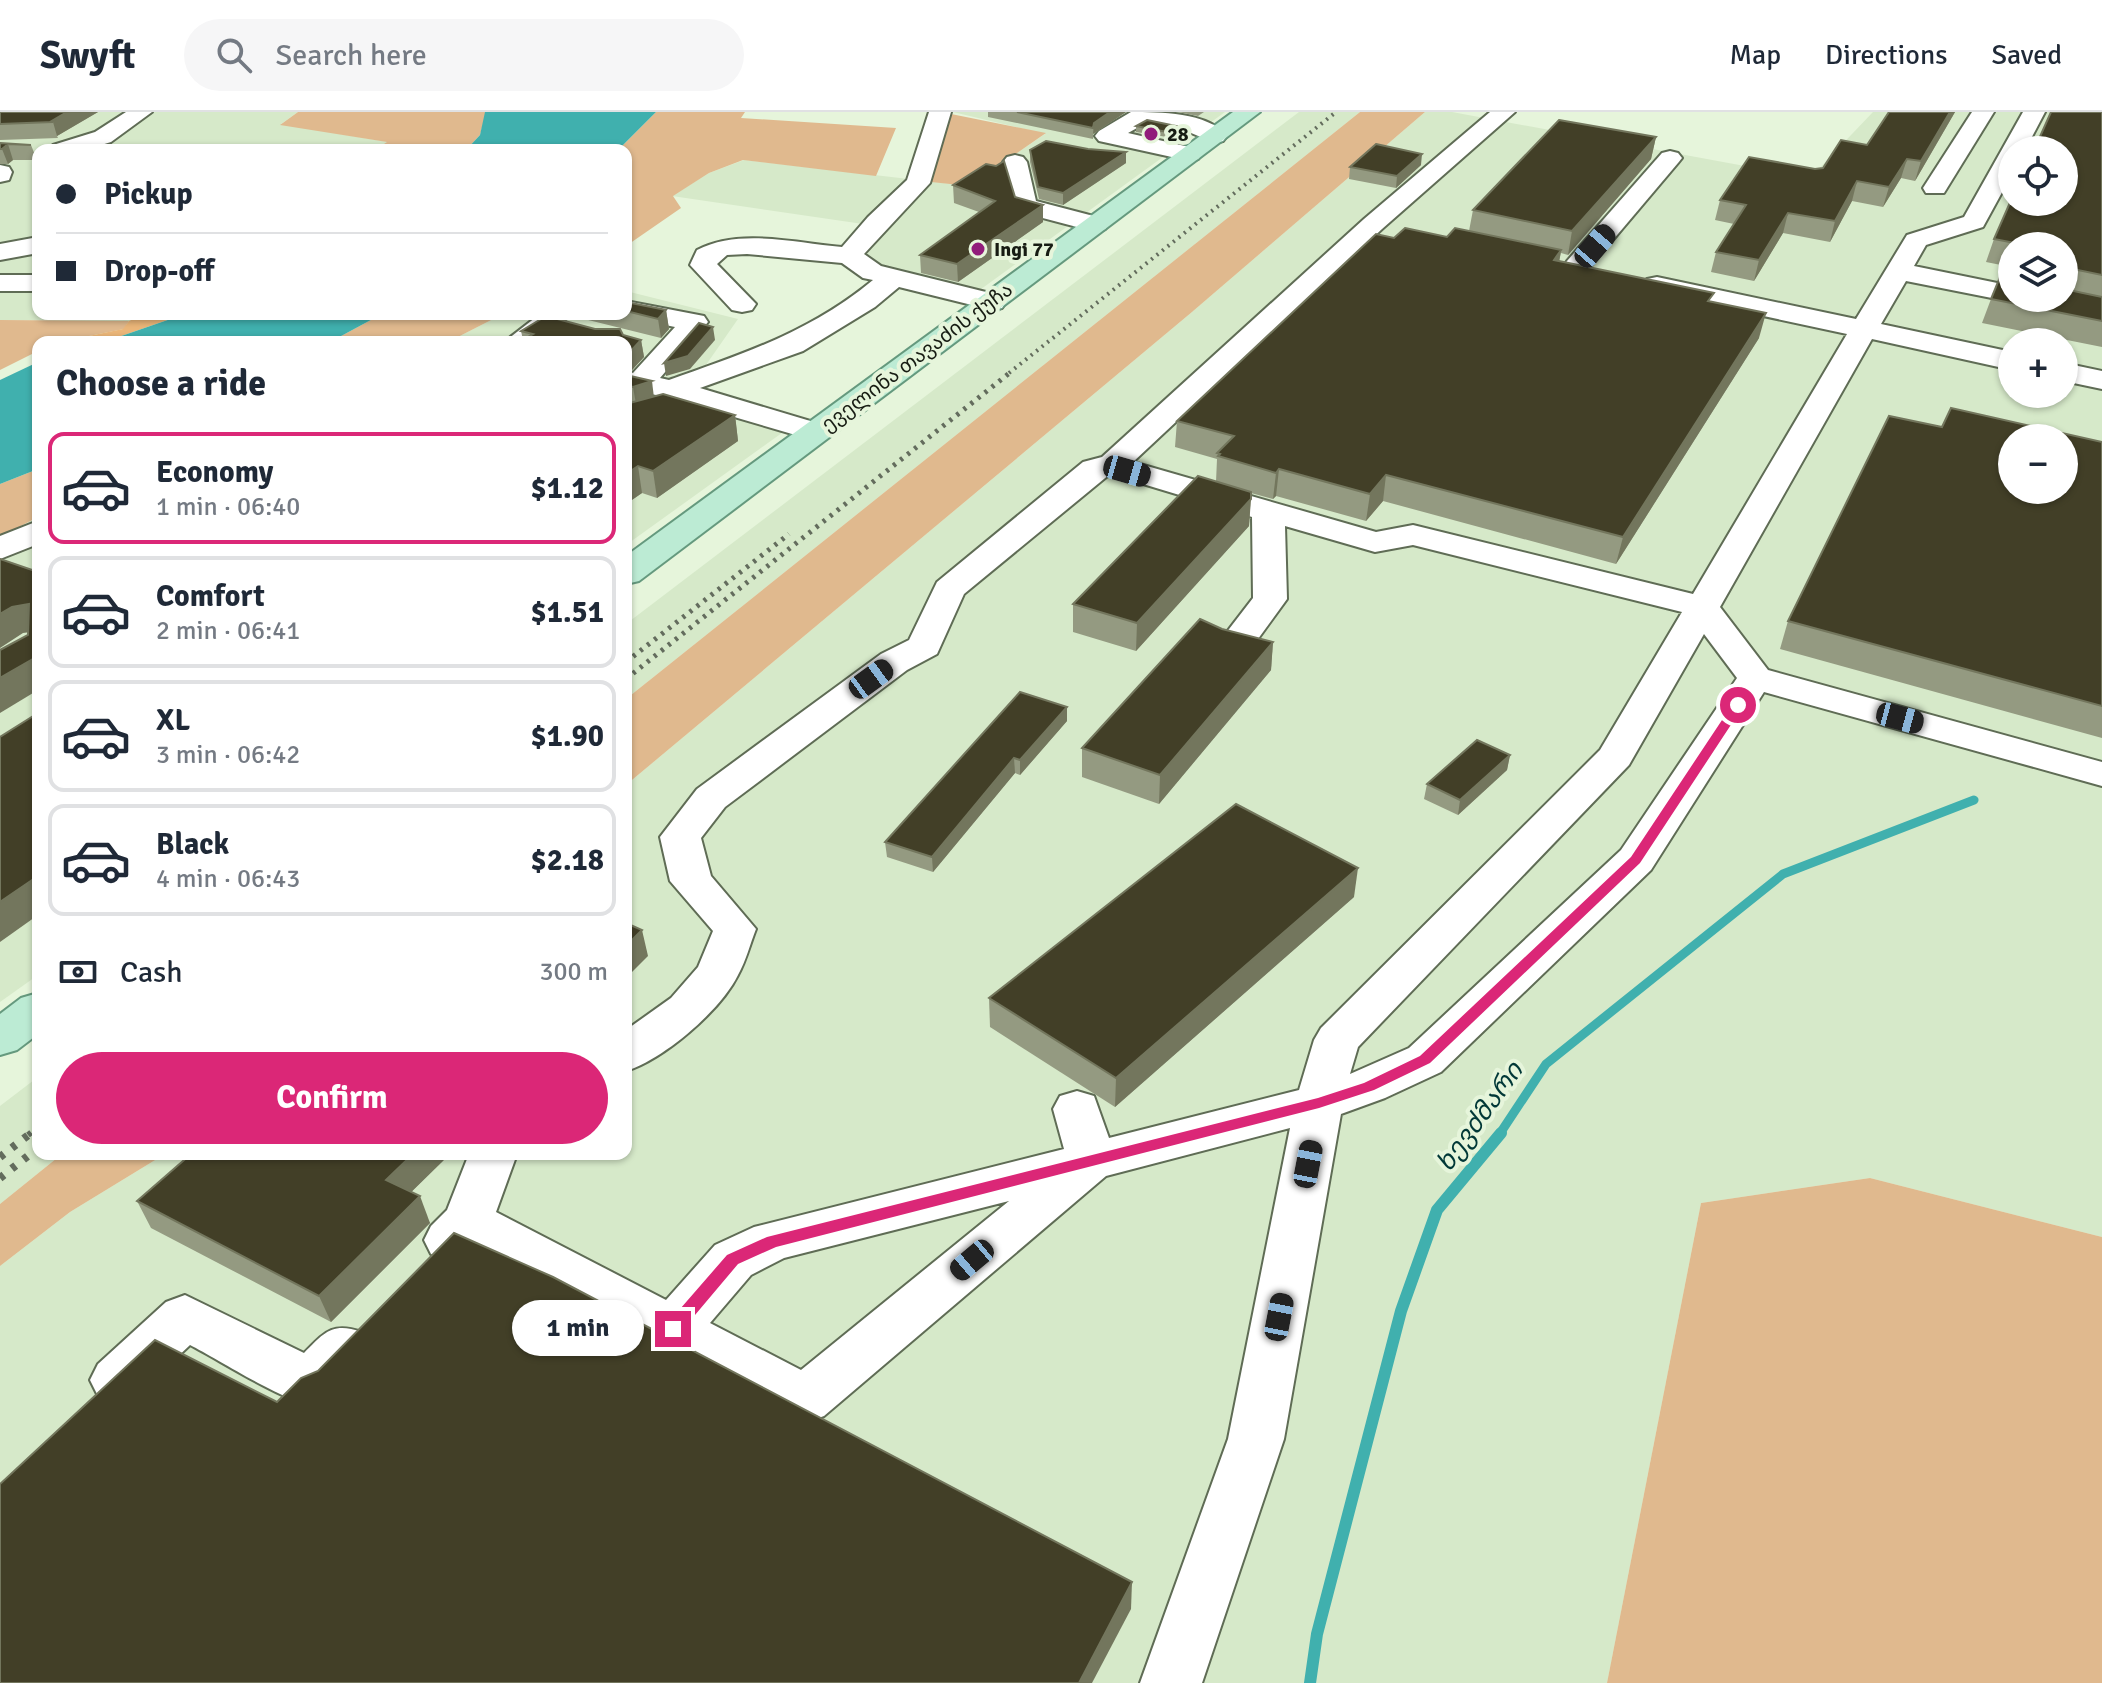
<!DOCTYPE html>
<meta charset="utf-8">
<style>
body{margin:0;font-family:Signika,"Noto Sans Georgian",sans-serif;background:#f6f6f7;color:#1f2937;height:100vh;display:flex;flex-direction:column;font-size:30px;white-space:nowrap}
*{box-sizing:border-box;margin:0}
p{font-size:26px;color:#747a83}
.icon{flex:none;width:44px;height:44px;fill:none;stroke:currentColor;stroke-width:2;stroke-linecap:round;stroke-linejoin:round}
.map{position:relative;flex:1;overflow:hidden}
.details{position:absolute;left:32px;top:224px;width:600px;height:824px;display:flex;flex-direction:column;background:#fff;border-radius:16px;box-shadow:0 2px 6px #0004}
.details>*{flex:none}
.guide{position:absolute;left:32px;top:32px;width:600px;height:176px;border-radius:16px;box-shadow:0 2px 6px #0004;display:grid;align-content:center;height:176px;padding:0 24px;background:#fff}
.fabs{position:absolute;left:1998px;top:24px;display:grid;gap:16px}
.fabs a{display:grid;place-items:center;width:80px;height:80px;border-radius:50%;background:#fff;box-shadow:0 2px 6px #0004;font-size:40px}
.end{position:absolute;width:36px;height:36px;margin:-18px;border:10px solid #db2777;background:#fff;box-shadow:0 0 0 4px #fff}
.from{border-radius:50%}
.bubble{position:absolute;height:56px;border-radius:28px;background:#fff;box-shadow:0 2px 6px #0004;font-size:26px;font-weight:700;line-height:56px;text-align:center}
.car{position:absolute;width:24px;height:48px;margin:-24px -12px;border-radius:10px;box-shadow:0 0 6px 2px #0007;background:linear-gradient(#222 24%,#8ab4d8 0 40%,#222 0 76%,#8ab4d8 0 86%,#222 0)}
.guide b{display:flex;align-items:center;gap:28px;height:76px;font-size:30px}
.guide b+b{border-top:2px solid #e0e1e3}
.guide i{width:20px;height:20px;background:#1f2937}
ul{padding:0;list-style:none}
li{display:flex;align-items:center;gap:24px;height:112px;margin:0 16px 12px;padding:0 8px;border:4px solid #e0e1e3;border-radius:16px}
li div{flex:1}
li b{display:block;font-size:30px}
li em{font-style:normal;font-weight:700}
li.on{border-color:#db2777}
li>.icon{width:72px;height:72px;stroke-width:1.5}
h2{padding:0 24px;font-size:36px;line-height:96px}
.pay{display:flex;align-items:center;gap:20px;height:88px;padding:0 24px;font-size:30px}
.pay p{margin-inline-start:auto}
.cta{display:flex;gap:16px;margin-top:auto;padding:16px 24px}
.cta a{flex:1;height:92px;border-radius:48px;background:#db2777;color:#fff;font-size:32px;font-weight:700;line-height:92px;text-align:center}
header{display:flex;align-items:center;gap:48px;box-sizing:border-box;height:112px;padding:0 40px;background:#fff;border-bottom:2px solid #e0e1e3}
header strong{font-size:38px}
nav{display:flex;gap:44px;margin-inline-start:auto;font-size:28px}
.search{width:560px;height:72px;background:#f6f6f7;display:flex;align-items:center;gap:20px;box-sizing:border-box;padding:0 28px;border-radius:44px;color:#747a83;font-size:30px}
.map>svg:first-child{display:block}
.built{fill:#d6e9c9;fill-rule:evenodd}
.green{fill:#e0b98e}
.forest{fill:#ebb679}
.water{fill:#40b0ae}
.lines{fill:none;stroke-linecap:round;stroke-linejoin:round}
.stream-far1{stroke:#40b0ae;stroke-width:9}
.stream{stroke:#40b0ae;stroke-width:12}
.minor-casing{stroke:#5f6c55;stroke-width:4}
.major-casing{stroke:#65997e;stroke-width:4}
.minor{fill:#fff;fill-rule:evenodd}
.major{fill:#bcebd4;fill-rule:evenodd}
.rail-far3{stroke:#636c5d;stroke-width:4;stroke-dasharray:2 5;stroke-linecap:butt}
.rail-far2{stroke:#636c5d;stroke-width:5;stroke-dasharray:3 6;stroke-linecap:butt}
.rail-far1{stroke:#636c5d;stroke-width:6;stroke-dasharray:4 8;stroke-linecap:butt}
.rail{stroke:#636c5d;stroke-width:8;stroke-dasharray:5 10;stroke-linecap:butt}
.wall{fill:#949a81;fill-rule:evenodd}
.shaded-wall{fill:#73765d}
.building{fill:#423f27;stroke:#73765d;stroke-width:2;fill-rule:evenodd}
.route{fill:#db2777}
.poi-dot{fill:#911c7b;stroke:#e6f5db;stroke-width:3}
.labels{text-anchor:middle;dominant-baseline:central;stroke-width:8;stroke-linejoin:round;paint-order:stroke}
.far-poi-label{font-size:20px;font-weight:bold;fill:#171c13;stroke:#e6f5db;text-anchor:start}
.far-street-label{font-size:20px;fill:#171c13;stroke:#e6f5db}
.water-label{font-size:26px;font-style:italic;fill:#013837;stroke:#e6f5db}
</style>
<header>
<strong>Swyft</strong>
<div class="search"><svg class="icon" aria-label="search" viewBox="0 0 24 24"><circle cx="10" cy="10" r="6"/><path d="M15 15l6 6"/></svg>Search here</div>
<nav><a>Map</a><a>Directions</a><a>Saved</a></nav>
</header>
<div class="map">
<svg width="2102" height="1571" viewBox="0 0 2102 1571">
<rect width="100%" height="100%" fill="#e6f5db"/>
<g class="built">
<polygon points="0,0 298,0 281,12 388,30 375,38 38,38 38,202 144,202 129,209 0,208"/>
<polygon points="953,0 1225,0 966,188 864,161 863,112 672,84 709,61 744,48 969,74 1045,22"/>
<polygon points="1299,0 1360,0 626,587 626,512"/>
<path d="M1425,0h27l358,66 63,-66h229v1125l-232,-59 -169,25 -94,480h-1607v-417l70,-54 95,-58h461v-369l566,-473zM2012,38h52v52h-52zM2012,134h52v52h-52zM2012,230h52v52h-52zM2012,326h52v52h-52z"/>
<polygon points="626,179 738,207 692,273 800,308 626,433 626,230 448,230 503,202 626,202"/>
<polygon points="38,405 38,863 0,890 0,425"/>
<polygon points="38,965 38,1042 62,1042 0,1092 0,994"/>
</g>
<g class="green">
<polygon points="298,0 485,0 486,1 480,23 466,38 375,38 387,30 280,13"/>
<polygon points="656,0 745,0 741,6 896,16 876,64 743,48 709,61 673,84 681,96 626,134 626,38 618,38"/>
<polygon points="1360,0 1425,0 1192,200 626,673 626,587"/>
<polygon points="951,2 1046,21 969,74 931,70"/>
<polygon points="382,202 503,202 448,230 330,230"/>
<polygon points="0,208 129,209 124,217 59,230 38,230 38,239 0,258"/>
<polygon points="38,357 38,405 0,425 0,372"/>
<polygon points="62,1042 165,1042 70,1100 0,1154 0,1092"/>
<polygon points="1870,1066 2102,1125 2102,1571 1607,1571 1701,1091"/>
</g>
<polygon class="forest" points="144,202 185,202 104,230 59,230 123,217 129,209"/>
<g class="water">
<polygon points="485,0 656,0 618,38 466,38 480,23"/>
<polygon points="185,202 382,202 330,230 104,230"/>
<polygon points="38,250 38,357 0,372 0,268"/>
</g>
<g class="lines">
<polyline class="stream-far1" points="1499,1023 1546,952 1783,762 1974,688"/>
<polyline class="stream" points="1310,1571 1317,1522 1401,1199 1437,1098 1501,1021"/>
<defs>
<g id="minor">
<polygon points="126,0 152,0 111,30 85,38 49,38 53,33 95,20"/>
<path d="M929,0h22l-21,71 -66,71 17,12 121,30 4,6 -4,6 -10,2 -93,-23 -24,20 -72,44 -103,37 127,38 4,6 -4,6 -11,3 -150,-44 -40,-8v-18l7,2 42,-46 -59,-12 10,-1v-13l78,15 4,6 -48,56 9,2c76,-27 141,-48 204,-100l-10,-2 -21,-15 -95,-9 -20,1 -10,9 39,40 -4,6 -10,2 -10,-2 -42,-45 7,-15c43,-22 99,-7 145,-3l26,-30 39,-37z"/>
<path d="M1131,0c28,0 77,0 96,24l-4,5 -8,2 -31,-13 -38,-7 -18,10 70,16 4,5 -4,5 -8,2 -91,-20 -4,-5 4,-5z"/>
<path d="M1490,0h25l-133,117 -249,233 243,70 37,-7 280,69 154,-260 -200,-43 -3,-6 3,-6 10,-2 199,42 51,-84 57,-18 59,-105h22l-20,38h-13v24l-29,53 -57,18 -12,21 98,20v12l10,2 -10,2 -106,-21 -25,43 131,28v18l-140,-31 -152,268 48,63 334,92v24l-338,-94 -113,178 -210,202 -56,26 -44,16 -57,325 -82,244h-62l88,-244 62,-311 -184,48 -282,240 -19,7 -19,-7 -313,-168c-13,13 -25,12 -42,6l-7,-14 7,-14 16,-16 22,-56h48l-21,58 170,88 49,-55 39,-18 310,-78 -11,-40 7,-13 17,-5 17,5 15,42 190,-48 15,-50 7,-12 279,-278 82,-138 -269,-67 -38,7 -90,-26 2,73 -40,55 -13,3 -13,-3 -5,-8 37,-48 -1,-81 -142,-43 -146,120 -27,60 -30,16 -182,137 -24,31 10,38 45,53c-6,15 -10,32 -18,46 -18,36 -74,84 -112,96v-41l45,-32 27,-31 15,-36 -43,-50 -10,-44 37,-48 184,-135 28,-14 28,-58 146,-120 19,-5 262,-238zM1704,522l33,44 -116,172 -212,198 -59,26 8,-27 271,-282zM1009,1089l-208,169 -91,-47 41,-48 33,-17z"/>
<polygon points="1972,0 1994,0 1944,81 1926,81 1923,76"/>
<polygon points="1670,39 1678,41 1682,46 1678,51 1585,161 1567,161 1563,155 1567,149 1662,41"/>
<polygon points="1015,43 1023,45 1027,50 1036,89 1105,107 1109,112 1105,117 1096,120 1016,99 1003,50 1007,45"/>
<polygon points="0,53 9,55 12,60 9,68 0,70"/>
<polygon points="38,125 38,141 0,148 0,132"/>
<rect x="0" y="163" width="38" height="16"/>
<polygon points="540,202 572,202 536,230 504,230"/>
<polygon points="2064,251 2102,259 2102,277 2064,269"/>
<polygon points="38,409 38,432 0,447 0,424"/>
<path d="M185,1183l119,58c21,-21 28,-31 58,-21l8,16c-10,19 -37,60 -62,56 -25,-3 -92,-46 -118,-59l-54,51 -19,7 -19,-7 -8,-16 8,-16 68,-62z"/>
</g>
<g id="major">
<polygon points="1233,0 1260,0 639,469 626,472 626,444"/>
<polygon points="38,881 38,922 17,938 0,943 0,902 21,886"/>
</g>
</defs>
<use href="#minor" class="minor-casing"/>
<use href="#major" class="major-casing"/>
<use href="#minor" class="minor"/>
<use href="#major" class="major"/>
<polyline class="rail-far3" points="1009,261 1336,0"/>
<g class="rail-far2">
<polyline points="626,550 789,422"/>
<polyline points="626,567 1012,259"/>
</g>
<polyline class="rail-far1" points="28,1023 38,1015"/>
<g class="rail">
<polyline points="0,1045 31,1021"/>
<polyline points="0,1066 38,1036"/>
</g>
</g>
<g class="wall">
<polygon points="0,0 98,0 57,24 58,26 0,28"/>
<polygon points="988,0 1126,0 1093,22 1093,27 988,5"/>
<polygon points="1178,0 1204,0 1198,4"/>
<polygon points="1889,0 1955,0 1915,69 1901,66 1883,95 1852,89 1830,130 1783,121 1754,169 1711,160 1716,140 1734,112 1715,108 1720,88 1823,56 1867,33"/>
<path d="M2102,0v235l-120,-24 9,-24 11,-22 4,-11 -20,-4 8,-23zM2012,134h52v52h-52z"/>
<polygon points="1136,14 1176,19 1167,25 1136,20"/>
<polygon points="1656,25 1651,47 1568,143 1561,141 1559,149 1712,190 1759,226 1616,452 1383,389 1366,409 1276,384 1273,387 1251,381 1249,414 1136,539 1073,520 1073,492 1216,370 1217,347 1175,335 1177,309 1394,126 1447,125 1469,119 1473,98"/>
<polygon points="0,31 31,33 37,48 13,48 8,52 0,52"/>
<polygon points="1030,38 1126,51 1063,93 1039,87 1030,50"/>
<polygon points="1421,53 1396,76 1349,67 1350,55"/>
<polygon points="953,73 1015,85 1043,110 958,170 921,161 920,143 979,100 954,91"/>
<polygon points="626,190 666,198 669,217 661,226 576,205 576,202 626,202"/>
<polygon points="521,219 623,223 641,228 644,245 632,258 626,257 626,230 523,228"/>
<polygon points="626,263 654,285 735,303 738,329 657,386 642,381 626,392 626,292 632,290 626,289"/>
<polygon points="1942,315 2102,330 2102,626 1780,537 1788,509"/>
<polygon points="1222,517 1273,530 1271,558 1159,692 1082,665 1082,636"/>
<polygon points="1067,595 1067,609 1020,663 1015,661 933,760 887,745 885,730"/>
<polygon points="1510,643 1507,658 1458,703 1424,687 1427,672"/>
<polygon points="1354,785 1115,995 990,915 989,886"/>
<polygon points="191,1042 450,1042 411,1080 430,1111 331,1210 151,1116 137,1089"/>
</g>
<g class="shaded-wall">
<polygon points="67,0 98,0 57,24 53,10 50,10"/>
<polygon points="1110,0 1126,0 1093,22 1094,11"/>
<polygon points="1950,0 1955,0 1915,69 1921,49"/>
<polygon points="1176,14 1176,19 1167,25 1167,20"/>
<polygon points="1656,25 1651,47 1568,143 1572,119"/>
<polygon points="8,32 13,48 8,52 2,37"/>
<polygon points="1126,40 1126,51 1063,93 1063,81"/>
<polygon points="1422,42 1421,53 1396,76 1397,64"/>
<polygon points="1907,47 1901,66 1883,95 1889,75"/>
<polygon points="1857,69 1852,89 1830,130 1835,109"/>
<polygon points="1043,93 1043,110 958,170 957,152"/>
<polygon points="1788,101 1783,121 1754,169 1759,148"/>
<polygon points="1561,138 1557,163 1554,148"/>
<polygon points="666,198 669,217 661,226 658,207"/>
<polygon points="1766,201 1759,226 1616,452 1623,425"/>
<polygon points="713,215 715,228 690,257 666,264 664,251"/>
<polygon points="641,228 644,245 632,258 629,241"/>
<polygon points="652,269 654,286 636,292 633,275"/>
<polygon points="735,303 738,329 657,386 653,359"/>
<polygon points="638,354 642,381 626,392 626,362"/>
<polygon points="1279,357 1276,384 1273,387 1276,361"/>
<polygon points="1386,363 1383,389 1366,409 1370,382"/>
<polygon points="1251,387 1249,414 1136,539 1137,511"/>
<polygon points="29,492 38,519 23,521 0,536 0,502 12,495"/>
<polygon points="1273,530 1271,558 1159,692 1160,663"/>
<polygon points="38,544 38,578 0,601 0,566"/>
<polygon points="1067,595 1067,609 1020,663 1020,648"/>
<polygon points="1510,643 1507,658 1458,703 1460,688"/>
<polygon points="1014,646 1015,661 933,760 932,745"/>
<polygon points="1358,756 1354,785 1115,995 1116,966"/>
<polygon points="38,764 38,803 0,830 0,790"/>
<polygon points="642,818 648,844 626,866 626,834"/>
<polygon points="413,1042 450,1042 396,1095 386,1068"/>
<polygon points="420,1084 430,1111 331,1210 319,1184"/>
<polygon points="1132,1470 1131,1497 1092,1571 1079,1571"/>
</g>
<g class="building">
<polygon points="0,0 67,0 50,10 53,10 0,12"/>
<polygon points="1017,0 1110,0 1094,11 1093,16"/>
<polygon points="1889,0 1950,0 1921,49 1907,47 1889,75 1857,69 1835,109 1788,101 1759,148 1716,140 1746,93 1720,88 1749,45 1815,57 1823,56 1841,28 1867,33"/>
<polygon points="2051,0 2102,0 2102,163 2073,157 2064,158 2064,134 2014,134 2015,131 1994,127 2012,86 2012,90 2064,90 2064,38 2034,38"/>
<polygon points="1147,8 1176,14 1167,20 1136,14"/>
<polygon points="1559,8 1656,25 1572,119 1473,98"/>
<polygon points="1046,29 1088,37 1126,40 1063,81 1038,75 1030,38"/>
<polygon points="0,31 31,33 8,32 2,37 0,37"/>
<polygon points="1376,32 1422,42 1397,64 1350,55"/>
<polygon points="1004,49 1015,85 1043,93 957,152 920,143 995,89 953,73 986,52 996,54"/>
<polygon points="1405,116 1447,125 1455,116 1561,138 1554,148 1714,181 1708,189 1766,201 1623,425 1386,363 1370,382 1279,357 1276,361 1218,344 1220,342 1217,341 1234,324 1177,309 1376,122 1394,126"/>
<polygon points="2000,165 2012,166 2012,186 2064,186 2064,177 2102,185 2102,209 1991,187"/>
<polygon points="626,190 666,198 658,207 626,199"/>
<polygon points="546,204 595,217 620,217 623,223 641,228 629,241 626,241 626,230 519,230 533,222 521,219"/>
<polygon points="699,211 713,215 688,244 664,251"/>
<polygon points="626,263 652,269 633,275 626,273"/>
<polygon points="663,282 735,303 653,359 638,354 626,362 626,292"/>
<path d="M1951,296l151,34v264l-314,-85 101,-205 53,11zM2012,326h52v52h-52z"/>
<polygon points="1198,364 1251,380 1251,387 1137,511 1073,492"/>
<polygon points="0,447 38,460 38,544 0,566 0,538 28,523 29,492 12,495 0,502"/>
<polygon points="1200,507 1222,517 1273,530 1160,663 1082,636"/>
<polygon points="1020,580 1067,595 1020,648 1014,646 932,745 885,730"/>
<polygon points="38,601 38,764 0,790 0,625"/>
<polygon points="1477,628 1510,643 1460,688 1427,672"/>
<polygon points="1236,692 1358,756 1116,966 989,886"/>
<polygon points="626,811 642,818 626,834"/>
<polygon points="191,1042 413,1042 386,1068 420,1084 319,1184 137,1089"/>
<polygon points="454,1121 553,1165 1132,1470 1079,1571 0,1571 0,1372 155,1228 277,1290 301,1266 318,1259"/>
</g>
<polygon class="route" points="1738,589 1744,593 1640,751 1430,951 1374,978 1319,996 776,1135 738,1152 679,1222 667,1222 667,1212 727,1143 767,1125 1318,986 1364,971 1420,944 1631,745 1732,593"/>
<g class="poi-dot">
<circle cx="1151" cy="22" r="8"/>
<circle cx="978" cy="137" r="8"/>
</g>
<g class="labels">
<g class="far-poi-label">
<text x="1167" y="22">28</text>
<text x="994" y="137">Ingi 77</text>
</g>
<g class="far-street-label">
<text transform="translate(917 245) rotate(-37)">ეველინა თავაძის ქუჩა</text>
</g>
<g class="water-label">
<text transform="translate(1480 1005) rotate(-54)">ხევძმარი</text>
</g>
</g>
</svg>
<div class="fabs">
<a><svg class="icon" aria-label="locate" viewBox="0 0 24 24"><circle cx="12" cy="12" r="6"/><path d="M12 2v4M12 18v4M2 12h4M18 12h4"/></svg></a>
<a><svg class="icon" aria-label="layers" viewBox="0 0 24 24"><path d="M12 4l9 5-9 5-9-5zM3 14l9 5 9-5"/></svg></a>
<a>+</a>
<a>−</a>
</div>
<i class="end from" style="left:1738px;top:593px"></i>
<i class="end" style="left:673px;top:1217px"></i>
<div class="bubble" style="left:512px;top:1188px;width:132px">1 min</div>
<i class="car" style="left:1595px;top:134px;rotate:41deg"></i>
<i class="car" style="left:1127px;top:359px;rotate:106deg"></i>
<i class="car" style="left:871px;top:567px;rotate:54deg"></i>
<i class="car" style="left:1900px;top:606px;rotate:105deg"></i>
<i class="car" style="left:1308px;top:1052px;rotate:11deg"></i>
<i class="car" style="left:972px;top:1148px;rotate:230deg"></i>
<i class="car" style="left:1279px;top:1205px;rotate:11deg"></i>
<div class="guide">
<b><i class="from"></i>Pickup</b>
<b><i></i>Drop-off</b>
</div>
<section class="details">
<h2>Choose a ride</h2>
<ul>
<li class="on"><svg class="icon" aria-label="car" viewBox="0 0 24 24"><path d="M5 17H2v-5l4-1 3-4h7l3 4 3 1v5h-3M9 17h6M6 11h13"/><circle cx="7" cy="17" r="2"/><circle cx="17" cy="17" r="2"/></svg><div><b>Economy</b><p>1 min · 06:40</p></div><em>$1.12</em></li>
<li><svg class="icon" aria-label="car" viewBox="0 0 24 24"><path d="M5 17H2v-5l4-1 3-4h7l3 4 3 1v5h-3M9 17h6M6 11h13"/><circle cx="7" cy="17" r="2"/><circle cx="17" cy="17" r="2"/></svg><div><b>Comfort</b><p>2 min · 06:41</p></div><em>$1.51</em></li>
<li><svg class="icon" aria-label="car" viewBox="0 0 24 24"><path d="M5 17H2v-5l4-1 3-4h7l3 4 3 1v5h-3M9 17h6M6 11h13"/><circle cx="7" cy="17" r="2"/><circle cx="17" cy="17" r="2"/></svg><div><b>XL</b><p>3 min · 06:42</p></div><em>$1.90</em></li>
<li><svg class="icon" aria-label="car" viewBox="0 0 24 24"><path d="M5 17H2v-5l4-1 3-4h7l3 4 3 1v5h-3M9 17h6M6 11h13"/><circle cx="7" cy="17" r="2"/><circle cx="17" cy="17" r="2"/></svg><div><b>Black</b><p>4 min · 06:43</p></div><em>$2.18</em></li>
</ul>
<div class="pay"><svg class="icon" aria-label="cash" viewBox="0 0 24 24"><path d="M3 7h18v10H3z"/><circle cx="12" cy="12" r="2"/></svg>Cash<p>300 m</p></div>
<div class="cta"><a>Confirm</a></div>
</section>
</div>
